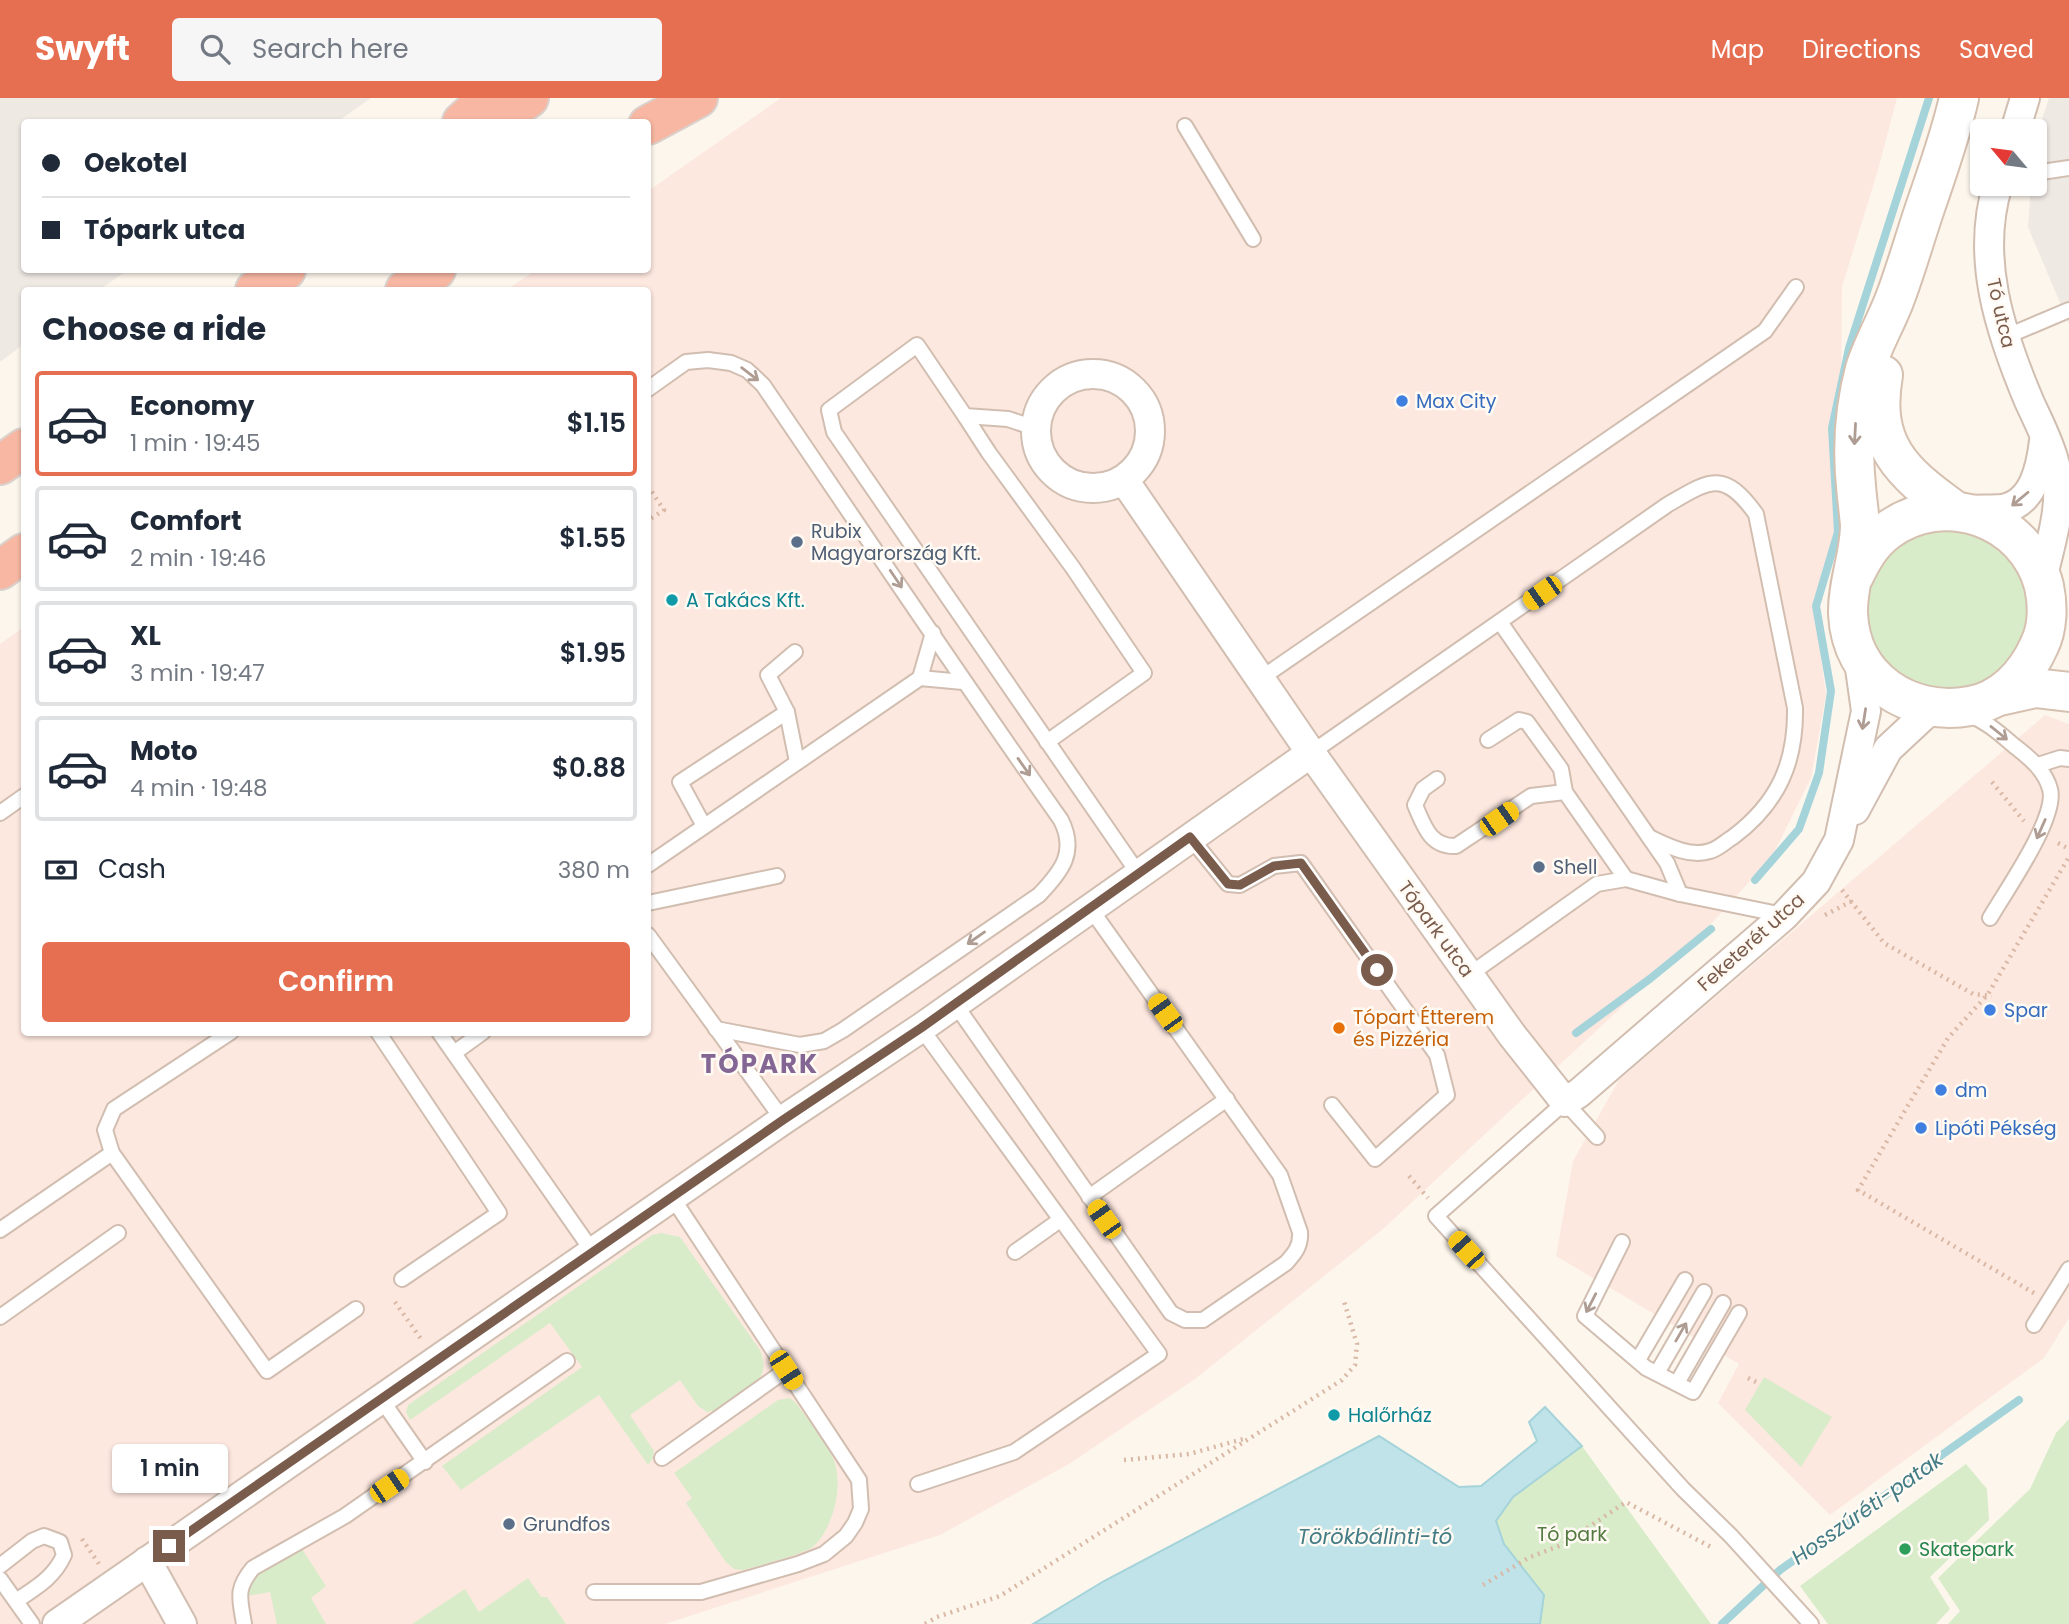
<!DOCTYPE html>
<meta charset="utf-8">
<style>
body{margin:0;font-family:Poppins,sans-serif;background:#f6f6f7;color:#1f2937;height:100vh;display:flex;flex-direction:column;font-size:26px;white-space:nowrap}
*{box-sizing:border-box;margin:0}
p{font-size:23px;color:#747a83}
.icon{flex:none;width:38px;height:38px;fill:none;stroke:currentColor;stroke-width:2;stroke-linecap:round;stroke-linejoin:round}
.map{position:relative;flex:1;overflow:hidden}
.details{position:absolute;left:21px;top:189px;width:630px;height:749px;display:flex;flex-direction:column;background:#fff;border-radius:7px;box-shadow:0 2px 5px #0004}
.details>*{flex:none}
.banner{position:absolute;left:21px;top:21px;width:630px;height:154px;border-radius:7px;box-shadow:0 2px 5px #0004;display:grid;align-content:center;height:154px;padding:0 21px;background:#fff}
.needle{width:46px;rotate:299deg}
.buttons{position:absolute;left:1970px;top:21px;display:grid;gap:14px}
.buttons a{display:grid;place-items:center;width:77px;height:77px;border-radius:7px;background:#fff;box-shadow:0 2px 5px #0004;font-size:35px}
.end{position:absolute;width:32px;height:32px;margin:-16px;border:9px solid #7a5c4d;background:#fff;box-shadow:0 0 0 4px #fff}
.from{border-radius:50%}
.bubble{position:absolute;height:49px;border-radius:7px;background:#fff;box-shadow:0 2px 5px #0004;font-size:23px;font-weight:600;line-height:49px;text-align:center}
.car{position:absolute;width:21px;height:42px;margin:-21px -10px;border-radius:9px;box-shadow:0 0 5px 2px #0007;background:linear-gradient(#f5c518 24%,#345 0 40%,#f5c518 0 76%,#345 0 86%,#f5c518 0)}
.banner b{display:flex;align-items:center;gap:24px;height:66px;font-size:26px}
.banner b+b{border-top:2px solid #e0e1e3}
.banner i{width:18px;height:18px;background:#1f2937}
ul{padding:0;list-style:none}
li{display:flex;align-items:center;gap:21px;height:105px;margin:0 14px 10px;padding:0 7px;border:4px solid #e0e1e3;border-radius:7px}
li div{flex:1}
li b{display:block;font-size:26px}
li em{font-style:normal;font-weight:600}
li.active{border-color:#e76f51}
li>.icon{width:63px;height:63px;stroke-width:1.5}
h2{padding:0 21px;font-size:32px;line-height:84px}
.pay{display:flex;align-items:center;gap:18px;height:77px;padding:0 21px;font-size:26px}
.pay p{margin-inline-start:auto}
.button{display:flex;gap:14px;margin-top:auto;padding:14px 21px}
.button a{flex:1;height:80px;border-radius:7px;background:#e76f51;color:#fff;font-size:28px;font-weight:600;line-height:80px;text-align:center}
header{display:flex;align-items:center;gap:42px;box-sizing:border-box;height:98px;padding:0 35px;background:#e76f51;color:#fff}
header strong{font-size:33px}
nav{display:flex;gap:38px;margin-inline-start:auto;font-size:24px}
.search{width:490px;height:63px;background:#f6f6f7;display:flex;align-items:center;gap:18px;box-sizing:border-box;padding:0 24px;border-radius:7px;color:#747a83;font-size:26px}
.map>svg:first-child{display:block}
.commercial{fill:#fde8e0}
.industrial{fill:#efe9e4}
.green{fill:#d8ecc9}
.water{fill:#bfe3e8;stroke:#a5d3da;stroke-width:2}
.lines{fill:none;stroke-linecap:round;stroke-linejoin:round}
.stream{stroke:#a5d3da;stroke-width:8}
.service-casing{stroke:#d1beb0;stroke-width:18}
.minor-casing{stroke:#d1beb0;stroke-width:32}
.secondary-casing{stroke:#d6c0b0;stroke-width:42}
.motorway-casing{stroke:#dad1cd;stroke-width:42}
.path{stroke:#d9b8a5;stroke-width:4.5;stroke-dasharray:2 5;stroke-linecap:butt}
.service{stroke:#fff;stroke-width:14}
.minor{stroke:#fff;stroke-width:28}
.secondary{stroke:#fff;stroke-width:38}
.motorway{stroke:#f7b7a3;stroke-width:38}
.oneway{stroke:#af9d94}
.route{stroke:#7a5c4d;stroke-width:9}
.shop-dot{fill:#3f7fe0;stroke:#fffaf3;stroke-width:2.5}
.service-dot{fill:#5c6f8a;stroke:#fffaf3;stroke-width:2.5}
.culture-dot{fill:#0f9aa8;stroke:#fffaf3;stroke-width:2.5}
.food-dot{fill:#e8710a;stroke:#fffaf3;stroke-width:2.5}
.leisure-dot{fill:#2e9e5b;stroke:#fffaf3;stroke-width:2.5}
.labels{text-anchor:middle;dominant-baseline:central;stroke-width:5;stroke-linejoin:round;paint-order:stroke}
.street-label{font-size:19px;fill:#7a5c4d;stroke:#fffaf3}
.shop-label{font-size:19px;fill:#366cbe;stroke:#fffaf3;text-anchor:start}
.service-label{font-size:19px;fill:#4e5e75;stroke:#fffaf3;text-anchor:start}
.culture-label{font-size:19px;fill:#0d838f;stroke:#fffaf3;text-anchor:start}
.food-label{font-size:19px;fill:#c56008;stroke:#fffaf3;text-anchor:start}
.park-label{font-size:19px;fill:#537a41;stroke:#fffaf3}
.leisure-label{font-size:19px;fill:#27864d;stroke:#fffaf3;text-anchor:start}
.water-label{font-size:21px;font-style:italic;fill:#437c86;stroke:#fffaf3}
.district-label{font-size:26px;font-weight:bold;letter-spacing:2px;fill:#846695;stroke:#fffaf3}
</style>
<header>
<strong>Swyft</strong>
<div class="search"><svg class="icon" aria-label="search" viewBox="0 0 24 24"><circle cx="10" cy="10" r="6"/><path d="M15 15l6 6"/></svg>Search here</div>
<nav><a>Map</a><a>Directions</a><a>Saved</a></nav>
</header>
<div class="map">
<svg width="2069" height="1526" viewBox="0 0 2069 1526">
<rect width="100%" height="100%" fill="#fdf6ec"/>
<g class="commercial">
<polygon points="781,0 1897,0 1878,72 1842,189 1840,436 1813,503 1826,597 1811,680 1772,759 1710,827 1383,1131 1195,1281 1069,1366 940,1437 665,1526 0,1526 0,546 24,529 24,934 648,934 648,192 506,192 536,172 648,172 648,93"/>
<polygon points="2045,617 2069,626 2069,1220 2044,1260 1830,1417 1718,1305 1739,1266 1556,1158 1573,1063 1619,982"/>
</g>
<g class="industrial">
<polygon points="0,0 371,0 337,24 24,24 24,172 128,172 99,192 24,192 24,246 0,264"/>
<polygon points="2049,0 2069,0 2069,226 2028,129 2031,86 2035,86 2035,42"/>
</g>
<g class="green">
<circle cx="1948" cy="512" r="81"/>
<path d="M661,1135l19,4 80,113c4,11 6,19 -1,29l-44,31 -8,2 -9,-6 -18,-26 -50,35 24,36 -1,7 -5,7 -49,-70 -138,95 -19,-24 140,-99 -32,-44 -140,97 -4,-8 2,-7 244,-170z"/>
<polygon points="1764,1279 1832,1319 1801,1369 1745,1312"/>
<path d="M790,1300l6,5c12,17 27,34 36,53 13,25 2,71 -18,90 -9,8 -57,20 -71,24l-9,-1 -9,-8 -39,-58 6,-5 -18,-25 104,-73z"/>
<polygon points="2069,1321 2069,1526 1948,1526 1960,1513 1938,1480 2030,1391 2056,1335"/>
<polygon points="1582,1348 1711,1526 1540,1526 1544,1497 1504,1446 1496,1422 1513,1399"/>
<polygon points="1966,1366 1987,1391 1989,1422 1930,1479 1950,1511 1936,1526 1828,1526 1800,1488"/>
<path d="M302,1451l24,37 -15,12 15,26h-49l-7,-32 -23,4c1,-6 1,-12 5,-17 11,-13 35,-21 50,-30z"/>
<polygon points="528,1480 541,1499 547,1499 566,1526 412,1526 465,1491 479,1514"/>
</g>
<polygon class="water" points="1545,1309 1582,1348 1513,1399 1496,1423 1504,1446 1544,1497 1540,1526 1033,1526 1104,1483 1379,1338 1459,1389 1481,1388 1537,1343 1529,1324"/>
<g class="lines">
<g class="stream">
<polyline points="1755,782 1799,731 1819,675 1831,593 1816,508 1838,434 1832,330 1849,250 1929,0"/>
<polyline points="1576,935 1651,880 1711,831"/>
<polyline points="1722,1526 1780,1472 2019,1302"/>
</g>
<defs>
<g id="service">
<polyline points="1185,28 1253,141"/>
<polyline points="2035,75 2069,70"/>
<polyline points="2005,239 2069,212"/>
<path d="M648,291l38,-27 22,-2 23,3 16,7 16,15c99,145 196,291 298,435 16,32 1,51 -22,75l-196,135 -19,11 -24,4 -84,-16"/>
<polyline points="965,318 989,355 1073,470 1144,575 1047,644"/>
<polyline points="1035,330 1008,321 965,318 917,247 829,312 834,334 1138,775"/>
<polyline points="1500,524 1667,765 1680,796"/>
<polyline points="795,554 768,577 787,614 797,664"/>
<polyline points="920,580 933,535"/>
<polyline points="1260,581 1765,233 1796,189"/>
<path d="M1969,617c19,7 32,20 48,33 14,11 28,23 33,41 8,28 -45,103 -60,129"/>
<polyline points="1488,642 1519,622 1527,624 1561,671 1565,694"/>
<path d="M1311,655l356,-248c43,-25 56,-36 89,9l39,194c1,55 -17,95 -62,129 -7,4 -15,12 -23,14 -20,7 -44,-6 -61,-14"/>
<polyline points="2038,667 2060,660 2069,661"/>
<path d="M1437,681l-14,10 -8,16c9,21 15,42 41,41l75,-50 34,-4 61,87"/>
<polyline points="0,715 24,698"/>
<polyline points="704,728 680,684 787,614"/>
<polyline points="1190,739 1228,786 1240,787 1274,768 1301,765 1437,957 1447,997 1375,1061 1332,1007"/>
<polyline points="648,767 920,580 963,584"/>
<polyline points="648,805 777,778"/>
<polyline points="648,837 783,1022"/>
<polyline points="1469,877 1597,786 1626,781 1680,796 1783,817"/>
<path d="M955,906l216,309 14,7h18l83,-57c9,-10 15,-17 14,-31l-20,-57 -190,-267"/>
<polyline points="231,934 114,1011 105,1032 112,1055 267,1273 356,1211"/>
<polyline points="378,934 499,1115 402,1181"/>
<polyline points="439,934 593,1154"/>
<polyline points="454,955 483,934"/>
<polyline points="1597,1039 1565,1004 1436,1118 1683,1391 1731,1438 1811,1526"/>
<polyline points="1089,1099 1227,1001"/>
<polyline points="0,1132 112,1055"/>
<polyline points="1622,1144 1585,1218 1646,1270 1693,1294 1739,1215"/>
<polyline points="1015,1154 1060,1122"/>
<polyline points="0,1219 118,1135"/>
<polyline points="2034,1227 2069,1171"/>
<polyline points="1638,1262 1685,1182"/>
<polyline points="1657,1275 1704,1194"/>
<polyline points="1677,1285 1723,1205"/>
<polyline points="381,1301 425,1364"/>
<polyline points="662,1360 786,1272"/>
<polyline points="918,1386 1014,1354 1159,1256 921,930"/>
<path d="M0,1468l32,-25 12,-5 16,6 4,13c-10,23 -29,33 -48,46"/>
<polyline points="0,1481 32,1526"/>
<polyline points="594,1494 701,1494 798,1466 824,1456 846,1438 855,1425 861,1411 859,1382 672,1099"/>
<path d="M244,1526c-4,-25 -9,-35 9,-56l92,-52 222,-155"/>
</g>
<g id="minor">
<polyline points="2015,33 2025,0"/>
<path d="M1998,86c-23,73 2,148 31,217 9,20 21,42 26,64 10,37 -5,79 -13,115"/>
<circle cx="1093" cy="333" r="57"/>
<polyline points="1124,382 1311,655 1512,937 1565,1004 1579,995 1784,818 1816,784 1839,742 1866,613 1858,556"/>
<path d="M1968,412c11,-1 23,0 34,-1 32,-5 39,-43 42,-68"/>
<polyline points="1855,712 1888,651 1932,610"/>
<polyline points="147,1463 182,1526"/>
<polyline points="57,1526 783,1022 921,930 1311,655"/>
</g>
<g id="secondary">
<path d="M1883,277c-12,70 18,97 71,135"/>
<path d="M1854,478c8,-17 17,-33 33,-45 56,-42 139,-14 157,55 4,19 4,42 -5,60 -13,29 -37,55 -69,60 -61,11 -119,-27 -122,-92 -1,-30 12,-59 12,-89 -1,-13 -3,-26 -4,-39 -4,-39 -1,-80 9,-117 7,-23 20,-45 29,-68 12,-31 21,-64 32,-96 12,-35 25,-71 33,-107"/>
<polyline points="1995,599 2035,590 2069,594"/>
</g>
<g id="motorway">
<polyline points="462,24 489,0"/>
<polyline points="495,24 529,0"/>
<polyline points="648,27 698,0"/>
<polyline points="255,192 286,172"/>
<polyline points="405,192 436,172"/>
<polyline points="0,367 24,350"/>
<polyline points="0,472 24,455"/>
</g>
</defs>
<use href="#service" class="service-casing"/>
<use href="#minor" class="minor-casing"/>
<use href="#secondary" class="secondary-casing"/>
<use href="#motorway" class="motorway-casing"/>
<g class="path">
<polyline points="648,388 664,412 650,421"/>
<polyline points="1992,684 2024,723"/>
<polyline points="2058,745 2069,751"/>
<polyline points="1842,792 1884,845 1973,896 1992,898"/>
<polyline points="1825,817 1852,803"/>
<polyline points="1409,1078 1428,1100"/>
<polyline points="2034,1195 1858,1092 1948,940 1988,896 2069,759"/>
<polyline points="395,1204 421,1241"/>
<polyline points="1748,1280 1760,1286"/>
<polyline points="1124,1362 1189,1356 1247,1340"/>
<polyline points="82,1441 99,1466"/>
<polyline points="1483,1487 1530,1459 1562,1447 1626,1404 1711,1449"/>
<polyline points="925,1526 937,1519 1000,1498 1342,1282 1355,1267 1357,1246 1343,1200"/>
</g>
<use href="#service" class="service"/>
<use href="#minor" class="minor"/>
<use href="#secondary" class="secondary"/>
<use href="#motorway" class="motorway"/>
</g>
<defs><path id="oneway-shaft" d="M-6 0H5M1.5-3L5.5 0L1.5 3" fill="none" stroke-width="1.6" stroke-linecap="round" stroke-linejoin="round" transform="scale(1.75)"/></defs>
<g class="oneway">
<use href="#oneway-shaft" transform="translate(750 276) rotate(37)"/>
<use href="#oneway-shaft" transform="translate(1855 336) rotate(93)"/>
<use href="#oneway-shaft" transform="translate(2020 401) rotate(140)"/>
<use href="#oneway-shaft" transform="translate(896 481) rotate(56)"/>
<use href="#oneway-shaft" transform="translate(1864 621) rotate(99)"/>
<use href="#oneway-shaft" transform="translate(1999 635) rotate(39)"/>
<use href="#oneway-shaft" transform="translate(1024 669) rotate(55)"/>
<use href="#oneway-shaft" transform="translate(2041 731) rotate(114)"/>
<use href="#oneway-shaft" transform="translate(976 840) rotate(145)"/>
<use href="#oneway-shaft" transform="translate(1591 1205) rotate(117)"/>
<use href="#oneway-shaft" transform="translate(1681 1234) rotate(-60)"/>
</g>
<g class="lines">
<polyline class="route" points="169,1448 783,1022 921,930 1190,739 1228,786 1240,787 1274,768 1301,765 1377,872"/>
</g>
<g class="shop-dot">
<circle cx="1402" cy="303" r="7"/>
<circle cx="1990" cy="912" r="7"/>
<circle cx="1941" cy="992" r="7"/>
<circle cx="1921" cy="1030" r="7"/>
</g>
<g class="service-dot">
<circle cx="797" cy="444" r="7"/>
<circle cx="1539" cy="769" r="7"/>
<circle cx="509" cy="1426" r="7"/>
</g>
<g class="culture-dot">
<circle cx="672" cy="502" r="7"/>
<circle cx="1334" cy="1317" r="7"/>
</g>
<circle class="food-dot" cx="1339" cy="930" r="7"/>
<circle class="leisure-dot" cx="1905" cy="1451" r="7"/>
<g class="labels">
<g class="street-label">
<text transform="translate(2001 215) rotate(77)">Tó utca</text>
<text transform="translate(1436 831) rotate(54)">Tópark utca</text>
<text transform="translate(1751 844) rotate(-42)">Feketerét utca</text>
</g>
<g class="shop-label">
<text x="1416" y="303">Max City</text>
<text x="2004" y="912">Spar</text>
<text x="1955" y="992">dm</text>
<text x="1935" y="1030">Lipóti Pékség</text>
</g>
<g class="service-label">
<text x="811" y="433">Rubix<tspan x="811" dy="22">Magyarország Kft.</tspan></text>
<text x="1553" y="769">Shell</text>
<text x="523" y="1426">Grundfos</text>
</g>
<g class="culture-label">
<text x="686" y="502">A Takács Kft.</text>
<text x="1348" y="1317">Halőrház</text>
</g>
<g class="food-label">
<text x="1353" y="919">Tópart Étterem<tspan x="1353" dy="22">és Pizzéria</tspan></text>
</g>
<g class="park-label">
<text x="1572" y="1436">Tó park</text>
</g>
<g class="leisure-label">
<text x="1919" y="1451">Skatepark</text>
</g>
<g class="water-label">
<text transform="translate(1867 1410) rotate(-35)">Hosszúréti-patak</text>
<text x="1375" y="1438">Törökbálinti-tó</text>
</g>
<g class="district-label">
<text x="760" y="966">TÓPARK</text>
</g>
</g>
</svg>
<div class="buttons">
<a><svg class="needle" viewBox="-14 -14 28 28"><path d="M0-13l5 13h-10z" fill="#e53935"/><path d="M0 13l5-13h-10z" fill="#747a83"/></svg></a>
</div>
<i class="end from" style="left:1377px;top:872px"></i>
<i class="end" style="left:169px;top:1448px"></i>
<div class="bubble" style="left:112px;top:1346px;width:116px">1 min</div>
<i class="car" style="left:1542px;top:495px;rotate:235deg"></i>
<i class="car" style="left:1499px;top:721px;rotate:55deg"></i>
<i class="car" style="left:1165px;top:915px;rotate:324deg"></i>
<i class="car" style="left:1104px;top:1121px;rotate:325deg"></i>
<i class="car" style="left:1466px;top:1152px;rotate:318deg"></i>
<i class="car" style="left:786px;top:1272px;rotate:147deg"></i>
<i class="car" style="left:389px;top:1388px;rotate:56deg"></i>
<div class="banner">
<b><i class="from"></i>Oekotel</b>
<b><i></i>Tópark utca</b>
</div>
<section class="details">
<h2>Choose a ride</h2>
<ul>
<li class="active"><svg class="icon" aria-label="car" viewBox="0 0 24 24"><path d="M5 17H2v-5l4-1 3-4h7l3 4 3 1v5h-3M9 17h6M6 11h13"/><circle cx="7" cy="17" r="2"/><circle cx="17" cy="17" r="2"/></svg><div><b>Economy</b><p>1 min · 19:45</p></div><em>$1.15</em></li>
<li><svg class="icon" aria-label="car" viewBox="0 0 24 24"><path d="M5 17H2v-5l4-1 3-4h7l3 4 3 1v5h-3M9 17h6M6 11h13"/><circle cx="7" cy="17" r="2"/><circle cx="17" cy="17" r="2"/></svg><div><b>Comfort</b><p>2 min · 19:46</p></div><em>$1.55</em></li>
<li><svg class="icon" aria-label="car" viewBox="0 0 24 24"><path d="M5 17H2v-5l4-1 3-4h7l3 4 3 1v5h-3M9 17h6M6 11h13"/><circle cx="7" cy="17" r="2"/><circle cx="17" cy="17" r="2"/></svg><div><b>XL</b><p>3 min · 19:47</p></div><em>$1.95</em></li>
<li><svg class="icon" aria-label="car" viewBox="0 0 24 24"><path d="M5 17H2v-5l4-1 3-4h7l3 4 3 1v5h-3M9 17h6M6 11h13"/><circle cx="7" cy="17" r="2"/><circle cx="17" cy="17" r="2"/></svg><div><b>Moto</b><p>4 min · 19:48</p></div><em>$0.88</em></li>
</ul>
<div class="pay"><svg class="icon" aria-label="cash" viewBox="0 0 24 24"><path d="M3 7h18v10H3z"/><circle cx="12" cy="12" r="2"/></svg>Cash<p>380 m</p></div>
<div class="button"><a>Confirm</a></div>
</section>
</div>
